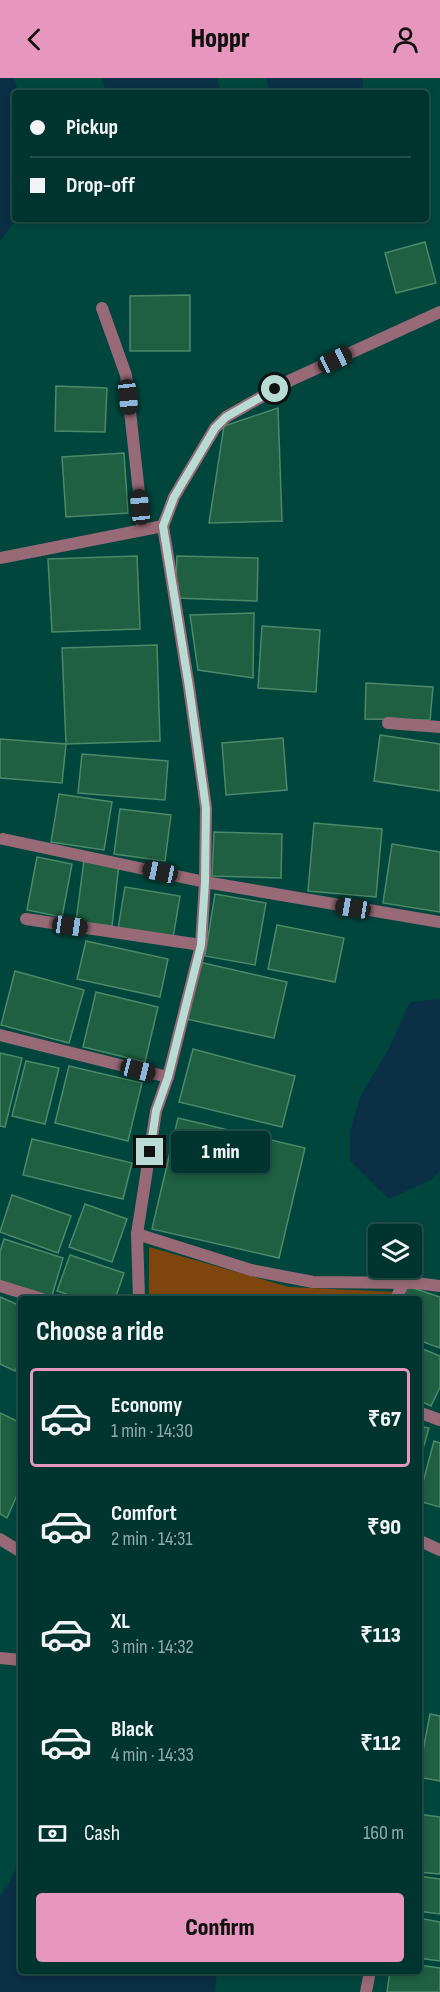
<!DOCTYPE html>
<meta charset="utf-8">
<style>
body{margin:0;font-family:"Sofia Sans Condensed",sans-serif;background:#0e3f3a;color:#f1f3f6;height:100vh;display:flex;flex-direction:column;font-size:22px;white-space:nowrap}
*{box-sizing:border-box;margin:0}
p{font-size:20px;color:#95aaaa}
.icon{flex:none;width:33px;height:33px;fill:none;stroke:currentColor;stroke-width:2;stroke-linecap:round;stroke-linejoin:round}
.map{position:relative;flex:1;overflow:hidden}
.sheet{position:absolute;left:18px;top:1218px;width:404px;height:678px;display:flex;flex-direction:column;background:#00342e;border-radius:6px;box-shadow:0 3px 9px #0003,0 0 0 2px #224f4a}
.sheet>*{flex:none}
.guide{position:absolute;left:12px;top:12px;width:417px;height:132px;border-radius:6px;box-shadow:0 3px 9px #0003,0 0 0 2px #224f4a;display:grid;align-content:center;height:132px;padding:0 18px;background:#00342e}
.tools{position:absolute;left:368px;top:1146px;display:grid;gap:12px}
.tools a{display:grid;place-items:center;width:54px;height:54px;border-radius:6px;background:#00342e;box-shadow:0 3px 9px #0003,0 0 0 2px #224f4a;font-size:30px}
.end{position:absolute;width:27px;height:27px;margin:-14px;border:8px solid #b8dcd4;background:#111;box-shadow:0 0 0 3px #111}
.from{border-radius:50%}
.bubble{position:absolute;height:42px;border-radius:6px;background:#00342e;box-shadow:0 3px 9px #0003,0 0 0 2px #224f4a;font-size:20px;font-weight:800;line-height:42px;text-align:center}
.car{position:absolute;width:18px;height:36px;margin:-18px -9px;border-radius:8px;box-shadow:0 0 4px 2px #0007;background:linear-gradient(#222 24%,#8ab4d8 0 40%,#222 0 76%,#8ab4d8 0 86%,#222 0)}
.guide b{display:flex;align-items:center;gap:21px;height:57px;font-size:22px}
.guide b+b{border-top:2px solid #224f4a}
.guide i{width:15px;height:15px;background:#f1f3f6}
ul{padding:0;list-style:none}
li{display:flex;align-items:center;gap:18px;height:99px;margin:0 12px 9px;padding:0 6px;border:3px solid transparent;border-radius:6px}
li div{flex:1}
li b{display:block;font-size:22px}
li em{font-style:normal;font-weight:800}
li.active{border-color:#e797bd}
li>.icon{width:54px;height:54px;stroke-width:1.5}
h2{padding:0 18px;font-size:27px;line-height:72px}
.pay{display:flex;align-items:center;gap:15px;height:66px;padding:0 18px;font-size:22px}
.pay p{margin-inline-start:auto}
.button{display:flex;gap:12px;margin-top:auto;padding:12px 18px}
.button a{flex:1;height:69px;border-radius:6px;background:#e797bd;color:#111;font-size:24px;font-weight:800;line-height:69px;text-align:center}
header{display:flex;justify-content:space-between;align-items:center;height:78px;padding:0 18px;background:#e797bd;color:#111;font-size:27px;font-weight:800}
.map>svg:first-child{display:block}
.green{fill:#7e460c}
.water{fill:#0b2f44}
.building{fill:#1e6041;stroke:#4c8969;stroke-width:1.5}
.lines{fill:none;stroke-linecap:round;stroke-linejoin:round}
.lane{stroke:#986977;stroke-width:12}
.street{stroke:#986977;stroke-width:12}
.route{stroke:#b8dcd4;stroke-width:8}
</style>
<header><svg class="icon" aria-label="back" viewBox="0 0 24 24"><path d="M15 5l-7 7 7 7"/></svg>Hoppr<svg class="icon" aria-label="person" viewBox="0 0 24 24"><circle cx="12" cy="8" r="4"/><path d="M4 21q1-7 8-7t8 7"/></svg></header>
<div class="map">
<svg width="440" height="1914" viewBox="0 0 440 1914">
<rect width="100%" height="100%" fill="#00463d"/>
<polygon class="green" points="149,1169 289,1209 397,1214 394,1221 149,1221"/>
<g class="water">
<polygon points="0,0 14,0 19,15 15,15 16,141 0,164"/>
<polygon points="102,0 217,0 220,12 218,15 106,15"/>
<polygon points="267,0 363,0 363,8 352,15 269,15"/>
<polygon points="440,921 440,1093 432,1101 389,1121 350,1083 350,1054 360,1019 388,972 410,924"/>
<polygon points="21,1783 21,1893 217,1893 215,1914 0,1914 0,1820"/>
</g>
<g class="building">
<polygon points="425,164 436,205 396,215 385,175"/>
<polygon points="190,217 190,273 130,273 130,218"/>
<polygon points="56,308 107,310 105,354 55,353"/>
<polygon points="278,330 282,443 209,445 224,348"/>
<polygon points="124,375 128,435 66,439 62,379"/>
<polygon points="137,478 140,551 52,554 48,481"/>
<polygon points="177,478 258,480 257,523 175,520"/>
<polygon points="254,535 253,600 198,592 190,537"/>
<polygon points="262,548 320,552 316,614 258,610"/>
<polygon points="157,567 160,663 66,666 62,570"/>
<polygon points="366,605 433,609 430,642 365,641"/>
<polygon points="380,657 440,666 440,713 374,703"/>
<polygon points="283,660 287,712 226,717 222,665"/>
<polygon points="0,661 66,666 62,705 0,700"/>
<polygon points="82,676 168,683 165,722 78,715"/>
<polygon points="59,716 112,724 104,772 51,764"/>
<polygon points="120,731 171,737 165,783 114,776"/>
<polygon points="314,745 382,751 376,819 308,813"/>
<polygon points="214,754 282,756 281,800 212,798"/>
<polygon points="392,766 440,774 440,834 383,825"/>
<polygon points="37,779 72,786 62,839 27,832"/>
<polygon points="84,782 119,786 112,848 76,844"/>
<polygon points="125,809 180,818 173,860 118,851"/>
<polygon points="215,816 266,825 255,887 205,878"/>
<polygon points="277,847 344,860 335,904 268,891"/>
<polygon points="86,863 168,881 160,919 77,901"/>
<polygon points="199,884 287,904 274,960 186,941"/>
<polygon points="15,893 84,912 69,965 1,947"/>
<polygon points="96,914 158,929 145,984 83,969"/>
<polygon points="193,971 295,998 282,1049 179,1024"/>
<polygon points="0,975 22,980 5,1049 0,1048"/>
<polygon points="26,983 59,990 45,1046 12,1038"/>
<polygon points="69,988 142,1005 128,1063 55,1045"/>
<polygon points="178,1040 305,1070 279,1180 152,1151"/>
<polygon points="32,1061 132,1085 123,1121 23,1097"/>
<polygon points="12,1117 71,1138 58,1175 0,1154"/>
<polygon points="85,1126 127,1141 112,1184 69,1169"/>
<polygon points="4,1161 63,1180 51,1221 0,1205 0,1174"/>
<polygon points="70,1177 124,1195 115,1221 81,1221 57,1213"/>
<polygon points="407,1208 440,1219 440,1270 418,1262 418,1221 402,1221"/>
<polygon points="0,1219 21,1228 21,1280 15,1293 0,1286"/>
<polygon points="418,1269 440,1278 440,1309 431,1328 418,1322"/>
<polygon points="0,1335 21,1345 21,1408 7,1440 0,1436"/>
<polygon points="418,1348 429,1350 418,1388"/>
<polygon points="434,1363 440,1365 440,1429 418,1423"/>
<polygon points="430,1636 440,1638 440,1703 418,1699"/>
<polygon points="418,1736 440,1739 440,1796 418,1794"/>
<polygon points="418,1798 440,1801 440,1836 418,1833"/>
<polygon points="418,1840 440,1844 440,1883 418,1880"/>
<polygon points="418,1887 440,1890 440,1914 387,1914 390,1893 418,1893"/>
</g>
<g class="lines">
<g class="lane">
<polyline points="102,230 126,297 143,451"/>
<polyline points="3,761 205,804"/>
<polyline points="26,841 201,867"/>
</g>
<g class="street">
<polyline points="0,480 163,448"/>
<polyline points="388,645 440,649"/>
<polyline points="205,804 440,844"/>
<polyline points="0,957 168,999"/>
<polyline points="137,1156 251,1192 313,1204 416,1205 440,1208"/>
<polyline points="0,1208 42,1221"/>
<polyline points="139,1221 137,1156 156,1033 168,999 201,867 205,804 206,730 189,609 163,448 174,419 215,350 226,339 291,302 440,234"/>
<polyline points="396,1221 403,1205"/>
<polyline points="418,1334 440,1342"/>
<polyline points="0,1461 21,1474"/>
<polyline points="418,1462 440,1472"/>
<polyline points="0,1580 21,1582"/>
<polyline points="366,1914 370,1893"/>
</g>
</g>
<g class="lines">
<polyline class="route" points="150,1074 156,1033 168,999 201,867 205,804 206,730 189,609 163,448 174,419 215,350 226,339 275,311"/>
</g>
</svg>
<div class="tools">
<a><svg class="icon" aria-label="layers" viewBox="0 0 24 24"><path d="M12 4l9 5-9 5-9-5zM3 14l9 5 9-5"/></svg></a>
</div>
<i class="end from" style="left:275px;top:311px"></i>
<i class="end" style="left:150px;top:1074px"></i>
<div class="bubble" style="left:171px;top:1053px;width:99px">1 min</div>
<i class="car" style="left:335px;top:282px;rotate:65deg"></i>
<i class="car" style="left:128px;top:319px;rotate:174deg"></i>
<i class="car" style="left:140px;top:429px;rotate:354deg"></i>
<i class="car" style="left:160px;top:794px;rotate:282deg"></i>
<i class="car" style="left:353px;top:830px;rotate:279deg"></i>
<i class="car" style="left:70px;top:848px;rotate:98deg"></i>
<i class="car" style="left:138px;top:992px;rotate:104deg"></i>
<div class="guide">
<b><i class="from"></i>Pickup</b>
<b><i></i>Drop-off</b>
</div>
<section class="sheet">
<h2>Choose a ride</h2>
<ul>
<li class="active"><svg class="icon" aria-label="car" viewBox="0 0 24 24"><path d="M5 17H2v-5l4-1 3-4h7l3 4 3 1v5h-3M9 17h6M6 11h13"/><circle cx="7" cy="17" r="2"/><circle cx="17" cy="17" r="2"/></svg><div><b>Economy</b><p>1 min · 14:30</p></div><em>₹67</em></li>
<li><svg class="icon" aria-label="car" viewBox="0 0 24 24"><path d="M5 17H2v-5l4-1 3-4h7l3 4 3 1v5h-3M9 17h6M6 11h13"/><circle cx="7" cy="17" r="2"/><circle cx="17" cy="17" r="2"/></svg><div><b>Comfort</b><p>2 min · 14:31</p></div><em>₹90</em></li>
<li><svg class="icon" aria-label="car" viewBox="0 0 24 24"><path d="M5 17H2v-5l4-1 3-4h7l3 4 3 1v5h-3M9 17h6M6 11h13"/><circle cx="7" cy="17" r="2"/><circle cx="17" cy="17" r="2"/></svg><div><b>XL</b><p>3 min · 14:32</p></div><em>₹113</em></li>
<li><svg class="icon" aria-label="car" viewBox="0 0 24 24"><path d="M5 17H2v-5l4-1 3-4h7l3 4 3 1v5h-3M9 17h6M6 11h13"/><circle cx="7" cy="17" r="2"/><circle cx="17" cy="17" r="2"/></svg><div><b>Black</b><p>4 min · 14:33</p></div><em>₹112</em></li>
</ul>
<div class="pay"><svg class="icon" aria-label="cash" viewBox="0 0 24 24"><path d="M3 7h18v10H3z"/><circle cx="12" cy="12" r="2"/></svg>Cash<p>160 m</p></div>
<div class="button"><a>Confirm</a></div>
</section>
</div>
